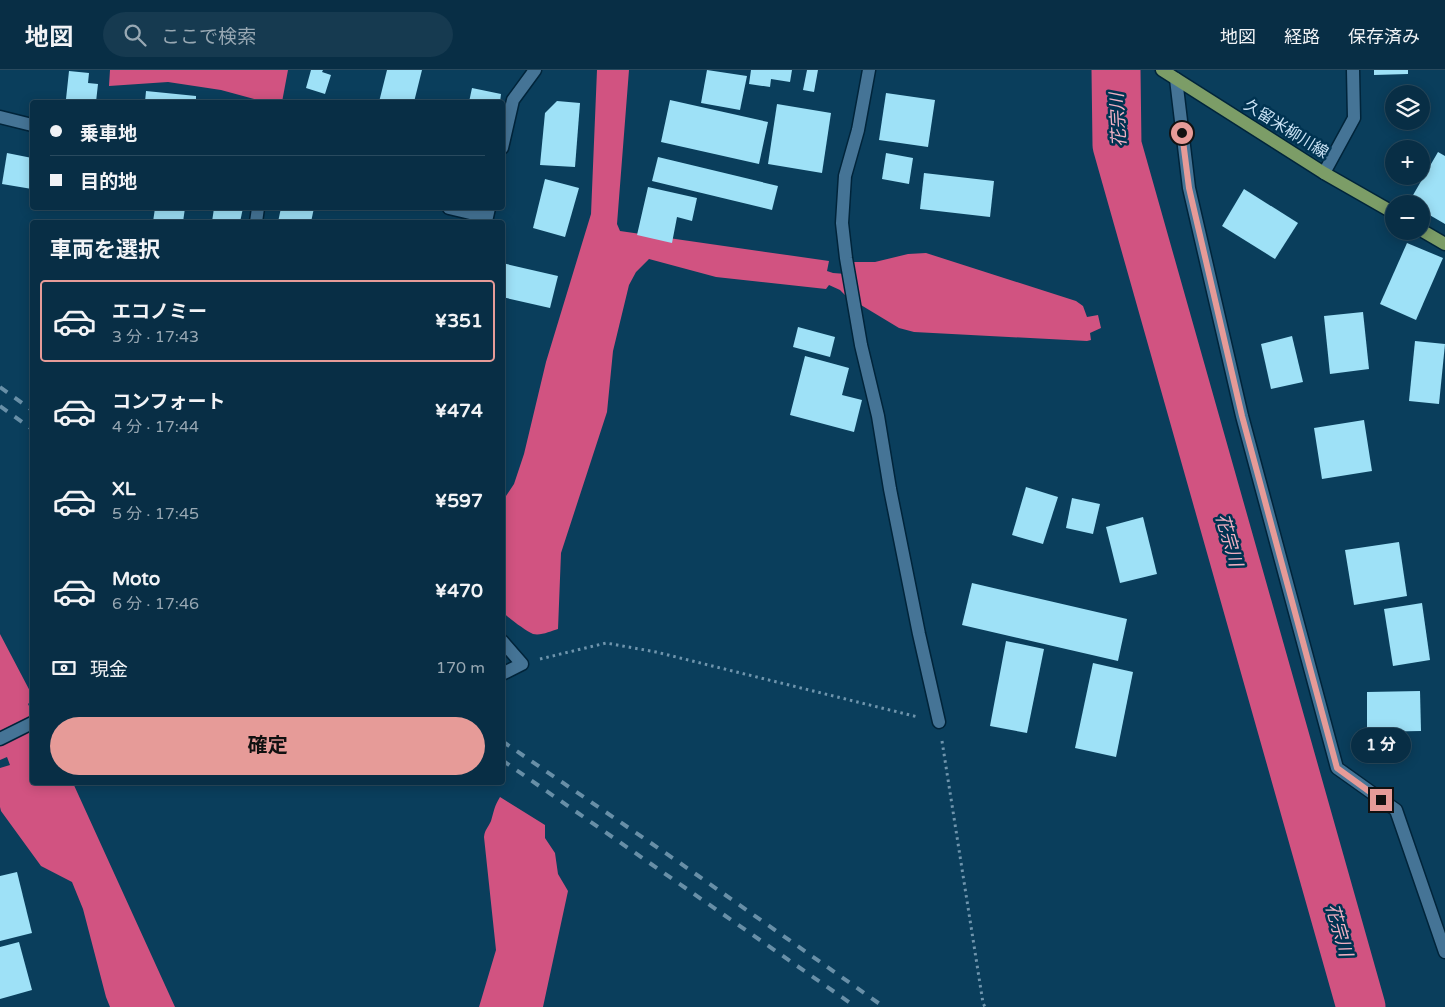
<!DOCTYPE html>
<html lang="ja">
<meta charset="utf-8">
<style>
body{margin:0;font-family:"Varela Round","Noto Sans JP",sans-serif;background:#163a50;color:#f1f3f6;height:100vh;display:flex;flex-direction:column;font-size:19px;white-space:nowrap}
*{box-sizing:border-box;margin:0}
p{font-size:16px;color:#98a8b3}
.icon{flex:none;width:28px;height:28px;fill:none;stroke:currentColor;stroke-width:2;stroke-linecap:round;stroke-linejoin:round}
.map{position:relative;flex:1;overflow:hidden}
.details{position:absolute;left:30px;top:150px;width:475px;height:565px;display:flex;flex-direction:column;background:#082e45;border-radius:5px;box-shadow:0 2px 12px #0003,0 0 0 1px #294a5e}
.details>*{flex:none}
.guide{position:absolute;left:30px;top:30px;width:475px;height:110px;border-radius:5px;box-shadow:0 2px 12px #0003,0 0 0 1px #294a5e;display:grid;align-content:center;height:110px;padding:0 20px;background:#082e45}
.tools{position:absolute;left:1385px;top:15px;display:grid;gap:10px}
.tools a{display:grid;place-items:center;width:45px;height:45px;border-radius:50%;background:#082e45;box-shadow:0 2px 12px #0003,0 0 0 1px #294a5e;font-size:25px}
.end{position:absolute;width:22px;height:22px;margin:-11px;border:6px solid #e69b98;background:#111;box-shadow:0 0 0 2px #111}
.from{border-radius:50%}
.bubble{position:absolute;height:35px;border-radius:18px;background:#082e45;box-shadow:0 2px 12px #0003,0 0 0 1px #294a5e;font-size:16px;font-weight:700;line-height:35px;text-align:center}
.guide b{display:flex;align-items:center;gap:18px;height:48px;font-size:19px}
.guide b+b{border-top:1px solid #294a5e}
.guide i{width:12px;height:12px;background:#f1f3f6}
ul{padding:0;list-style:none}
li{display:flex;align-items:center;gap:15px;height:82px;margin:0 10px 8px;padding:0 10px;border:2px solid transparent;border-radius:5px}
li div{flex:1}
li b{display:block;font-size:19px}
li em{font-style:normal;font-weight:700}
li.selected{border-color:#e69b98}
li>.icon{width:45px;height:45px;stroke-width:1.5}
h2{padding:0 20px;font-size:22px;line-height:60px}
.pay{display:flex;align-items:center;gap:12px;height:55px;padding:0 20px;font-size:19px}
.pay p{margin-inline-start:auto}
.action{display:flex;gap:10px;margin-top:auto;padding:10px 20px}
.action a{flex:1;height:58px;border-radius:30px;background:#e69b98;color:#111;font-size:20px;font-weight:700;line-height:58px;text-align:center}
header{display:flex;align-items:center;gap:30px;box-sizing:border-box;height:70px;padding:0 25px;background:#082e45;border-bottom:1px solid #294a5e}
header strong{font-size:24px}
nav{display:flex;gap:28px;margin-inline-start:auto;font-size:18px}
.search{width:350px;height:45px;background:#163a50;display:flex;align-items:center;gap:12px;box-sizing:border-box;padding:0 18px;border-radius:28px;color:#98a8b3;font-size:19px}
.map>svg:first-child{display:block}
.water{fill:#d15381}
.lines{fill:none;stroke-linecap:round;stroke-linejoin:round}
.river{stroke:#d15381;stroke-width:49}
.building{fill:#9ee1f7}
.minor-casing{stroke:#00243a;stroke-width:15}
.major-casing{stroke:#00243a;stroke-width:15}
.path{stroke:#6f95ad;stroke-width:3;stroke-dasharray:2.5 4;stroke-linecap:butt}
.minor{stroke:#457496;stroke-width:12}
.major{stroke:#7c9d67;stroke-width:12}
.rail{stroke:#688fa7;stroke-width:4;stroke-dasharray:9 9;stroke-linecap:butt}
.route{stroke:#e69b98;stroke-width:6}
.labels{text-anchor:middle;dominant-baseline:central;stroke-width:5;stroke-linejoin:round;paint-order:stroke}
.street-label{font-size:16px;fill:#cbe4f6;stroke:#003351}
.water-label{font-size:18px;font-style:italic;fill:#f1b1c3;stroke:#003351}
</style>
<header>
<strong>地図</strong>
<div class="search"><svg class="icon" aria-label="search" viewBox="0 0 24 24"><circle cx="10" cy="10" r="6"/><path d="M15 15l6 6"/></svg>ここで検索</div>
<nav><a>地図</a><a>経路</a><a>保存済み</a></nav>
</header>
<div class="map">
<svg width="1445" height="937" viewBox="0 0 1445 937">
<rect width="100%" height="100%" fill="#0a3e5c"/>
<g class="water">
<polygon points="110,0 288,0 282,32 265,32 221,20 168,12 109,16"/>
<path d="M597,0h32l-12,154 3,7 209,30 -2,10 6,2 13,1 2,-12h27l33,-8 18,-1 150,48 7,5 4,11 11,-2 3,13 -11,5 1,7 -4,1 -173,-9 -15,-4 -53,-32 -6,-6 -11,-5 -3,4 -110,-12 -67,-18 -13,13 -7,13 -16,66 -6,61 -46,141 -3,76c-7,2 -17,7 -25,5 -7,-3 -25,-16 -30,-22l-1,-110 12,-18 10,-30 22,-92 45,-148z"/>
<polygon points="0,564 32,625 32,630 28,634 32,642 32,712 73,713 175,937 110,937 106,927 83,839 72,812 41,796 1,741 0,737 0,698 10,695 7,687 0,690"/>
<path d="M500,727l45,28v13l10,15 3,21 10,17 -25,116h-64l17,-57 -12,-113c1,-8 4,-9 7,-16 3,-10 3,-14 9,-24z"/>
</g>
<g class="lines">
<polyline class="river" points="1116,0 1117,75 1361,937"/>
</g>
<g class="building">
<polygon points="311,0 323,0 322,2 331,5 325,24 306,18"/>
<polygon points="387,0 422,0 414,32 379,32"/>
<polygon points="707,0 747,6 740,40 701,33"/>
<polygon points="751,0 792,0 790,12 771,9 770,17 749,14"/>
<polygon points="807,0 818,0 814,22 803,20"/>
<polygon points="1374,0 1408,0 1408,4 1374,5"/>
<polygon points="69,1 89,3 88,13 98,14 96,32 79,32 79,30 66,29"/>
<polygon points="472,18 501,24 500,32 469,32"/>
<polygon points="146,21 196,26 196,32 145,32"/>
<polygon points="886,23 935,30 928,77 879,70"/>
<polygon points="670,30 768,52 759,94 661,72"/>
<polygon points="557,31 580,33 575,97 540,95 545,43"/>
<polygon points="777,34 831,43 822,103 768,94"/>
<polygon points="1438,82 1445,86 1445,154 1421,140 1421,134 1411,134 1409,132"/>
<polygon points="7,83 32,88 32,119 2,114"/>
<polygon points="886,83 913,88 909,114 882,109"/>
<polygon points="658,87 778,116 772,140 652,111"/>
<polygon points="924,103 994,111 990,147 920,139"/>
<polygon points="545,109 579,118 565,167 533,158"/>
<polygon points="648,117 697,128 692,151 677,147 672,173 637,165"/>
<polygon points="1244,119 1298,153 1275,189 1222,156"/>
<polygon points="155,138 185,138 183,152 153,152"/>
<polygon points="214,138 243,138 240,152 212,152"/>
<polygon points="281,138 314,138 311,152 278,152"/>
<polygon points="1407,173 1443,188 1416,250 1380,234"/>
<polygon points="502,193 558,206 550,238 502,227"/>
<polygon points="1363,242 1369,299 1330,304 1324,246"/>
<polygon points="798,257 835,267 830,287 793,277"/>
<polygon points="1292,266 1303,312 1271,319 1261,274"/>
<polygon points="1415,271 1445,274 1439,334 1409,331"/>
<polygon points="805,286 849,298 842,325 862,330 854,362 790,345"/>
<polygon points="1364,350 1372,401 1322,409 1314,358"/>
<polygon points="1026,417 1058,427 1043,474 1012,465"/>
<polygon points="1072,428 1100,434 1093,464 1066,458"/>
<polygon points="1143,447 1157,504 1120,513 1106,457"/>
<polygon points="1399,472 1407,526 1354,535 1345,480"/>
<polygon points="972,513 1127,549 1118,591 962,555"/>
<polygon points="1422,533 1430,590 1393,596 1384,539"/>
<polygon points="1006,571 1044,579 1027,663 990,656"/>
<polygon points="1093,593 1133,602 1116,687 1075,678"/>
<polygon points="1420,621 1421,661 1367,662 1367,622"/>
<polygon points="17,802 32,863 0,871 0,806"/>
<polygon points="19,872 32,920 0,929 0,877"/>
</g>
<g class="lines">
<defs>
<g id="minor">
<polyline points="869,0 858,60 845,106 842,153 846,188 861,275 878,346 890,419 919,564 939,652"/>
<polyline points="1176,9 1189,118 1242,346 1337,698 1396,740 1445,882"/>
<polyline points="0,47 32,55"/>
<polyline points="502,78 513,30 535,0"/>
<polyline points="1324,103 1354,48 1353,0"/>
<polyline points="449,138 487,147 489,138"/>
<polyline points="256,152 258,138"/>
<polyline points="502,571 522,594 502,604"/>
<polyline points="0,669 32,653"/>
</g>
<g id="major">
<polyline points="1162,0 1324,103 1394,143"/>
<polyline points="1421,160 1445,174"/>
</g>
</defs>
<use href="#minor" class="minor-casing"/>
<use href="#major" class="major-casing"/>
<g class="path">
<polyline points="540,589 606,573 656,582 918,647"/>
<polyline points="942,671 983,933 985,937"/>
</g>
<use href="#minor" class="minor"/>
<use href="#major" class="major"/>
<g class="rail">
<polyline points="0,317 32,340"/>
<polyline points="0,336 32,359"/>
<polyline points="502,671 680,793 884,937"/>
<polyline points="502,690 856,937"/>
</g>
</g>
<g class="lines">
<polyline class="route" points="1182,63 1189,118 1242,346 1337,698 1381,730"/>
</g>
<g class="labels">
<g class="street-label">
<text transform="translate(1286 59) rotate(32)">久留米柳川線</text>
</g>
<g class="water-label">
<text transform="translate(1118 50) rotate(-93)">花宗川</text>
<text transform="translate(1229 470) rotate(74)">花宗川</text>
<text transform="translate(1339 860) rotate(74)">花宗川</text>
</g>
</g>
</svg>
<div class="tools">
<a><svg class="icon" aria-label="layers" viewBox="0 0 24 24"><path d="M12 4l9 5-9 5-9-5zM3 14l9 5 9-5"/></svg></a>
<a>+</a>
<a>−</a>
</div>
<i class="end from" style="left:1182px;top:63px"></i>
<i class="end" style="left:1381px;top:730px"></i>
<div class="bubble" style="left:1351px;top:658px;width:60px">1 分</div>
<div class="guide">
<b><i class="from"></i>乗車地</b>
<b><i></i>目的地</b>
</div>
<section class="details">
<h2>車両を選択</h2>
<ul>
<li class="selected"><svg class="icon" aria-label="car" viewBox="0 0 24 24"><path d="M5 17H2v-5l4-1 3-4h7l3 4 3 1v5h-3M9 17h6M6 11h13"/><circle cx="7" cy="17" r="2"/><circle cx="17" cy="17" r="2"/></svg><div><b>エコノミー</b><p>3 分 · 17:43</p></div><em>¥351</em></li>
<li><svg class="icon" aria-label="car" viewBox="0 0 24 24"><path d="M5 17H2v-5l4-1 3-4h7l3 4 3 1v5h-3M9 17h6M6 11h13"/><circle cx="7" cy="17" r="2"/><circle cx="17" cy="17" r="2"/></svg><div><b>コンフォート</b><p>4 分 · 17:44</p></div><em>¥474</em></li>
<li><svg class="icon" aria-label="car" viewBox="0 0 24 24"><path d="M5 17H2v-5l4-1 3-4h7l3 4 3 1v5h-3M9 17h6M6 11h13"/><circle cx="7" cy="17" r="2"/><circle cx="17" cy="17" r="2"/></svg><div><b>XL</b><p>5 分 · 17:45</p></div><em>¥597</em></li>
<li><svg class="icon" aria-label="car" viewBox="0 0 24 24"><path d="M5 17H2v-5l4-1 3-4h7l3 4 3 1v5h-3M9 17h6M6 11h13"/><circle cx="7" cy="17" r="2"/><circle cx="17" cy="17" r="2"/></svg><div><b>Moto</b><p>6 分 · 17:46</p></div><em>¥470</em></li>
</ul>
<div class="pay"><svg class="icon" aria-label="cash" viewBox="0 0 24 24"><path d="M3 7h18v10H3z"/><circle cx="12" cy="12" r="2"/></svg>現金<p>170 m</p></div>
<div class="action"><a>確定</a></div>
</section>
</div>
